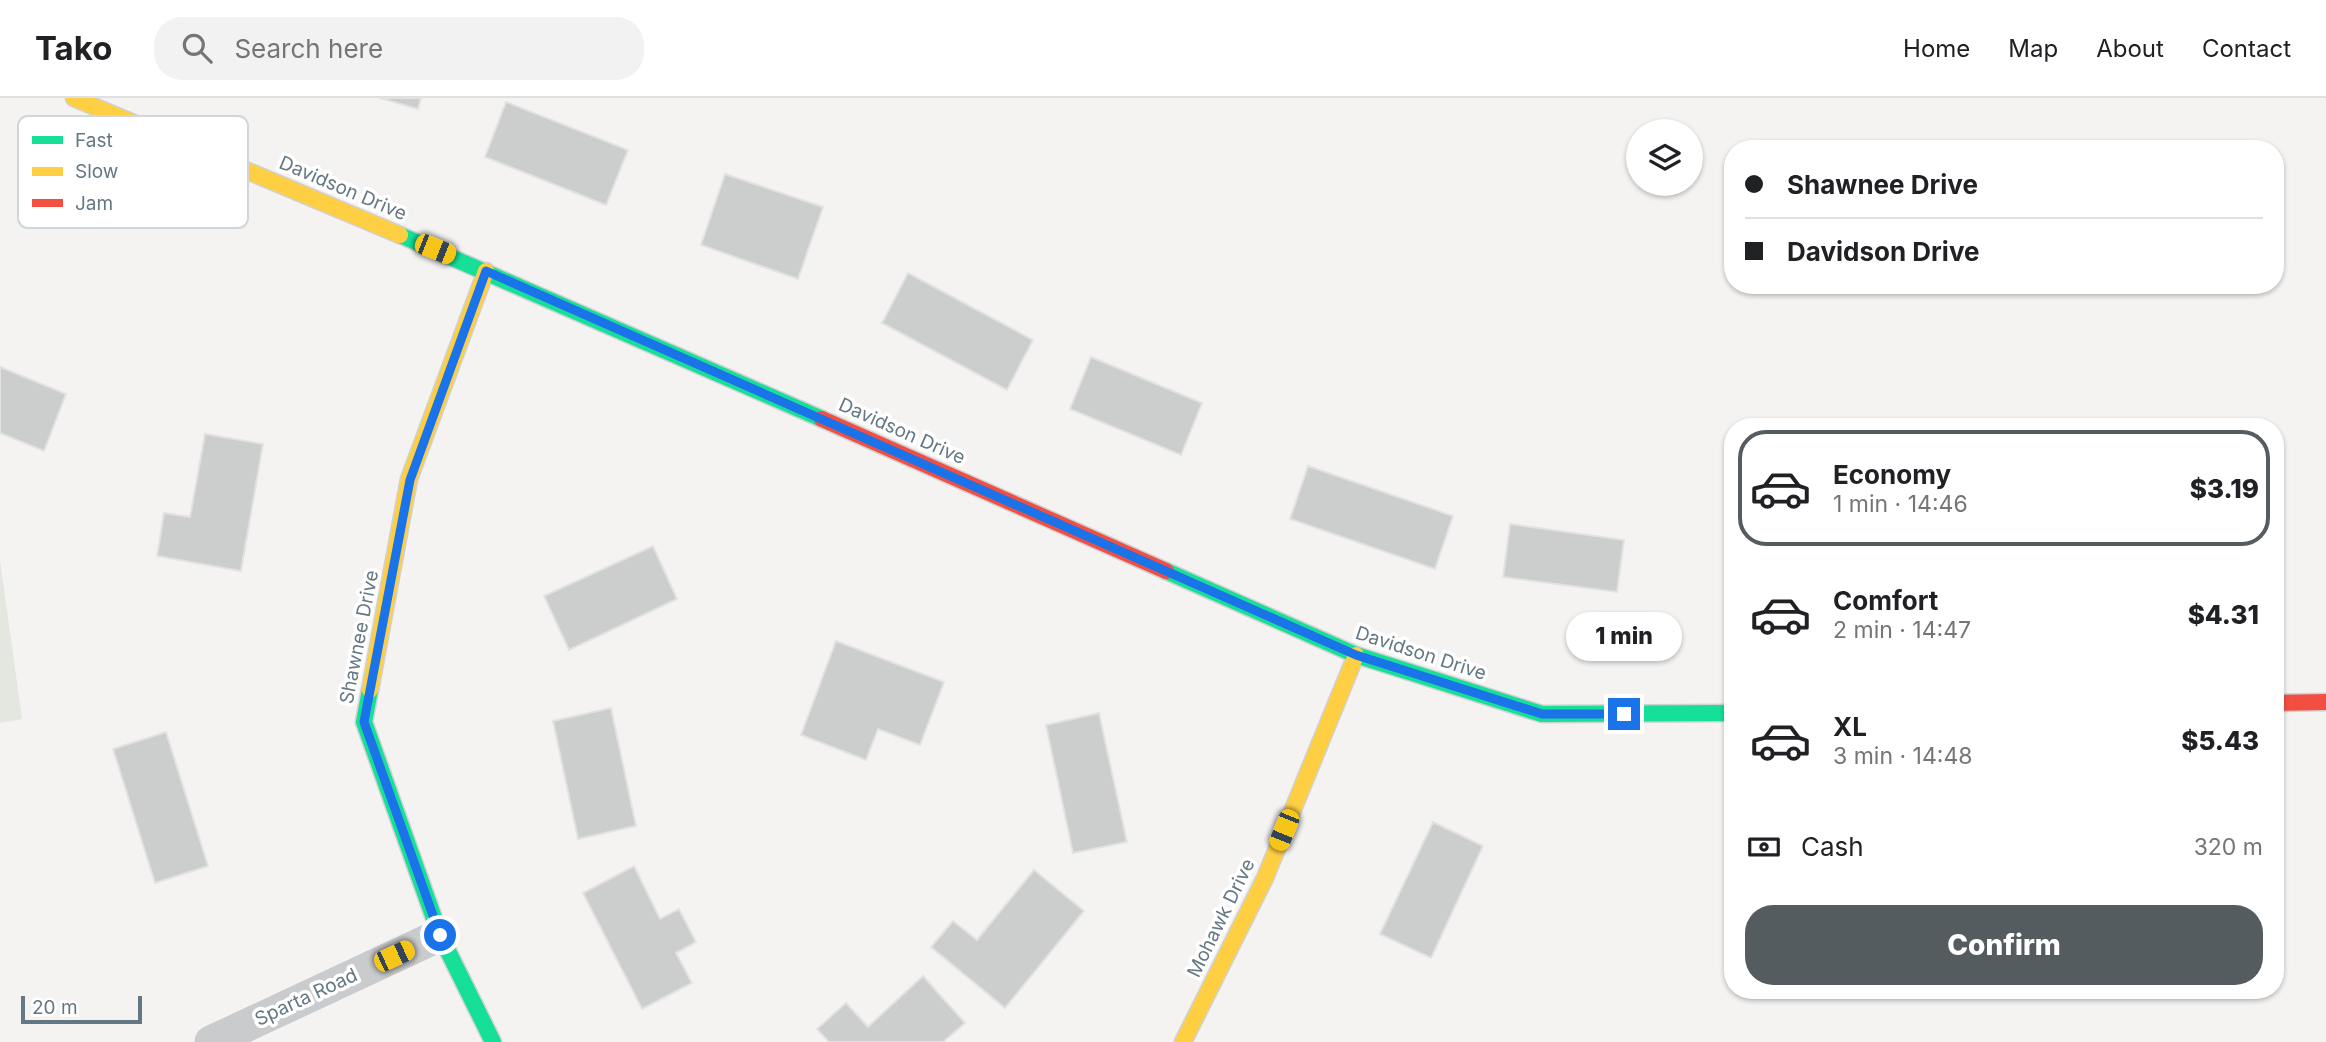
<!DOCTYPE html>
<meta charset="utf-8">
<style>
body{margin:0;font-family:Inter,sans-serif;background:#f2f2f2;color:#202124;height:100vh;display:flex;flex-direction:column;font-size:26px;white-space:nowrap}
*{box-sizing:border-box;margin:0}
p{font-size:23px;color:#757577}
.icon{flex:none;width:38px;height:38px;fill:none;stroke:currentColor;stroke-width:2;stroke-linecap:round;stroke-linejoin:round}
.map{position:relative;flex:1;overflow:hidden}
.side{position:absolute;left:1724px;top:320px;width:560px;height:581px;display:flex;flex-direction:column;background:#fff;border-radius:28px;box-shadow:0 2px 5px #0004}
.side>*{flex:none}
.banner{position:absolute;left:1724px;top:42px;width:560px;height:154px;border-radius:28px;box-shadow:0 2px 5px #0004;display:grid;align-content:center;height:154px;padding:0 21px;background:#fff}
.fabs{position:absolute;left:1626px;top:21px;display:grid;gap:14px}
.fabs a{display:grid;place-items:center;width:77px;height:77px;border-radius:50%;background:#fff;box-shadow:0 2px 5px #0004;font-size:35px}
.scale{position:absolute;left:21px;bottom:18px;width:121px;box-sizing:border-box;padding-left:7px;border:4px solid #637882;border-top:0;font-size:19px;line-height:24px;white-space:nowrap;color:#637882;-webkit-text-stroke:5px #fff;paint-order:stroke}
.end{position:absolute;width:32px;height:32px;margin:-16px;border:9px solid #1a73e8;background:#fff;box-shadow:0 0 0 4px #fff}
.from{border-radius:50%}
.bubble{position:absolute;height:49px;border-radius:24px;background:#fff;box-shadow:0 2px 5px #0004;font-size:23px;font-weight:800;line-height:49px;text-align:center}
.car{position:absolute;width:21px;height:42px;margin:-21px -10px;border-radius:9px;box-shadow:0 0 5px 2px #0007;background:linear-gradient(#f5c518 24%,#345 0 40%,#f5c518 0 76%,#345 0 86%,#f5c518 0)}
.banner b{display:flex;align-items:center;gap:24px;height:66px;font-size:26px}
.banner b+b{border-top:2px solid #e0e0e0}
.banner i{width:18px;height:18px;background:#202124}
ul{padding:12px 0 0;list-style:none}
li{display:flex;align-items:center;gap:21px;height:116px;margin:0 14px 10px;padding:0 7px;border:4px solid transparent;border-radius:28px}
li div{flex:1}
li b{display:block;font-size:26px}
li em{font-style:normal;font-weight:800}
li.on{border-color:#555c60}
li>.icon{width:63px;height:63px;stroke-width:1.5}
.pay{display:flex;align-items:center;gap:18px;height:77px;padding:0 21px;font-size:26px}
.pay p{margin-inline-start:auto}
.cta{display:flex;gap:14px;margin-top:auto;padding:14px 21px}
.cta a{flex:1;height:80px;border-radius:28px;background:#555c60;color:#fff;font-size:28px;font-weight:800;line-height:80px;text-align:center}
header{display:flex;align-items:center;gap:42px;box-sizing:border-box;height:98px;padding:0 35px;background:#fff;border-bottom:2px solid #e0e0e0}
header strong{font-size:33px}
nav{display:flex;gap:38px;margin-inline-start:auto;font-size:24px}
.search{width:490px;height:63px;background:#f2f2f2;display:flex;align-items:center;gap:18px;box-sizing:border-box;padding:0 24px;border-radius:28px;color:#757577;font-size:26px}
.map>svg:first-child{display:block}
.green{fill:#e4e6e0}
.building{fill:#cccdcd;stroke:#e3e2e2;stroke-width:2}
.lines{fill:none;stroke-linecap:round;stroke-linejoin:round}
.fast-casing{stroke:#d0d1d2;stroke-width:19}
.slow-casing{stroke:#d0d1d2;stroke-width:19}
.jam-casing{stroke:#d0d1d2;stroke-width:19}
.street{stroke:#cacbcc;stroke-width:33}
.fast{stroke:#16e098;stroke-width:16}
.slow{stroke:#ffcf43;stroke-width:16}
.jam{stroke:#f24e42;stroke-width:16}
.route{stroke:#1a73e8;stroke-width:9}
.labels{text-anchor:middle;dominant-baseline:central;stroke-width:7;stroke-linejoin:round;paint-order:stroke}
.street-label{font-size:19px;fill:#637882;stroke:#fff}
.key{fill:#fff;stroke:#d0d6da;stroke-width:2}
.key-label{font-size:19px;fill:#637882}
</style>
<header>
<strong>Tako</strong>
<div class="search"><svg class="icon" aria-label="search" viewBox="0 0 24 24"><circle cx="10" cy="10" r="6"/><path d="M15 15l6 6"/></svg>Search here</div>
<nav><a>Home</a><a>Map</a><a>About</a><a>Contact</a></nav>
</header>
<div class="map">
<svg width="2326" height="944" viewBox="0 0 2326 944">
<rect width="100%" height="100%" fill="#f4f3f2"/>
<polygon class="green" points="0,462 22,621 0,625"/>
<g class="building">
<polygon points="380,0 421,0 418,11"/>
<polygon points="506,4 628,52 606,107 485,59"/>
<polygon points="725,76 823,109 798,181 701,147"/>
<polygon points="908,175 1033,242 1007,292 882,225"/>
<polygon points="1091,259 1202,305 1181,357 1070,311"/>
<polygon points="0,269 66,296 44,353 0,335"/>
<polygon points="205,336 263,346 241,473 157,458 164,415 190,419"/>
<polygon points="1308,368 1453,418 1435,471 1290,421"/>
<polygon points="1510,426 1624,442 1617,494 1503,479"/>
<polygon points="653,448 677,501 569,552 544,498"/>
<polygon points="836,543 944,584 920,647 878,631 866,662 801,637"/>
<polygon points="611,610 636,728 578,741 553,623"/>
<polygon points="1099,615 1127,744 1073,755 1046,627"/>
<polygon points="166,634 208,768 155,785 113,651"/>
<polygon points="1433,724 1483,748 1431,860 1380,836"/>
<polygon points="634,768 660,821 679,811 696,844 676,855 692,885 642,911 583,795"/>
<polygon points="1034,772 1084,813 1005,910 931,849 953,823 977,842"/>
<polygon points="923,878 965,925 943,944 829,944 817,931 846,905 868,929"/>
</g>
<g class="lines">
<defs>
<g id="fast">
<polyline points="400,137 822,321"/>
<polyline points="1166,473 1356,557 1542,616 1732,615"/>
<polyline points="370,592 364,624 440,837 493,944"/>
</g>
<g id="slow">
<polyline points="74,0 400,137"/>
<polyline points="370,592 409,381 486,173"/>
<polyline points="1183,944 1265,780 1356,557"/>
</g>
<g id="jam">
<polyline points="822,321 1166,473"/>
<polyline points="2275,605 2326,604"/>
</g>
</defs>
<use href="#fast" class="fast-casing"/>
<use href="#slow" class="slow-casing"/>
<use href="#jam" class="jam-casing"/>
<polyline class="street" points="211,944 440,837"/>
<use href="#fast" class="fast"/>
<use href="#slow" class="slow"/>
<use href="#jam" class="jam"/>
</g>
<g class="lines">
<polyline class="route" points="440,837 364,624 410,382 486,173 1356,557 1542,616 1624,616"/>
</g>
<g class="labels">
<g class="street-label">
<text transform="translate(343 90) rotate(23)">Davidson Drive</text>
<text transform="translate(902 333) rotate(24)">Davidson Drive</text>
<text transform="translate(359 539) rotate(-79)">Shawnee Drive</text>
<text transform="translate(1421 555) rotate(18)">Davidson Drive</text>
<text transform="translate(1221 820) rotate(-64)">Mohawk Drive</text>
<text transform="translate(306 899) rotate(-25)">Sparta Road</text>
</g>
</g>
<rect x="18" y="18" width="230" height="112" rx="10" class="key"/>
<rect x="32" y="38" width="31" height="8" fill="#16e098"/>
<rect x="32" y="69" width="31" height="9" fill="#ffcf43"/>
<rect x="32" y="101" width="31" height="8" fill="#f24e42"/>
<g class="key-label">
<text x="75" y="49">Fast</text>
<text x="75" y="80">Slow</text>
<text x="75" y="112">Jam</text>
</g>
</svg>
<div class="fabs">
<a><svg class="icon" aria-label="layers" viewBox="0 0 24 24"><path d="M12 4l9 5-9 5-9-5zM3 14l9 5 9-5"/></svg></a>
</div>
<div class="scale">20 m</div>
<i class="end from" style="left:440px;top:837px"></i>
<i class="end" style="left:1624px;top:616px"></i>
<div class="bubble" style="left:1566px;top:514px;width:116px">1 min</div>
<i class="car" style="left:435px;top:151px;rotate:112deg"></i>
<i class="car" style="left:1284px;top:732px;rotate:202deg"></i>
<i class="car" style="left:394px;top:858px;rotate:65deg"></i>
<div class="banner">
<b><i class="from"></i>Shawnee Drive</b>
<b><i></i>Davidson Drive</b>
</div>
<section class="side">
<ul>
<li class="on"><svg class="icon" aria-label="car" viewBox="0 0 24 24"><path d="M5 17H2v-5l4-1 3-4h7l3 4 3 1v5h-3M9 17h6M6 11h13"/><circle cx="7" cy="17" r="2"/><circle cx="17" cy="17" r="2"/></svg><div><b>Economy</b><p>1 min · 14:46</p></div><em>$3.19</em></li>
<li><svg class="icon" aria-label="car" viewBox="0 0 24 24"><path d="M5 17H2v-5l4-1 3-4h7l3 4 3 1v5h-3M9 17h6M6 11h13"/><circle cx="7" cy="17" r="2"/><circle cx="17" cy="17" r="2"/></svg><div><b>Comfort</b><p>2 min · 14:47</p></div><em>$4.31</em></li>
<li><svg class="icon" aria-label="car" viewBox="0 0 24 24"><path d="M5 17H2v-5l4-1 3-4h7l3 4 3 1v5h-3M9 17h6M6 11h13"/><circle cx="7" cy="17" r="2"/><circle cx="17" cy="17" r="2"/></svg><div><b>XL</b><p>3 min · 14:48</p></div><em>$5.43</em></li>
</ul>
<div class="pay"><svg class="icon" aria-label="cash" viewBox="0 0 24 24"><path d="M3 7h18v10H3z"/><circle cx="12" cy="12" r="2"/></svg>Cash<p>320 m</p></div>
<div class="cta"><a>Confirm</a></div>
</section>
</div>
